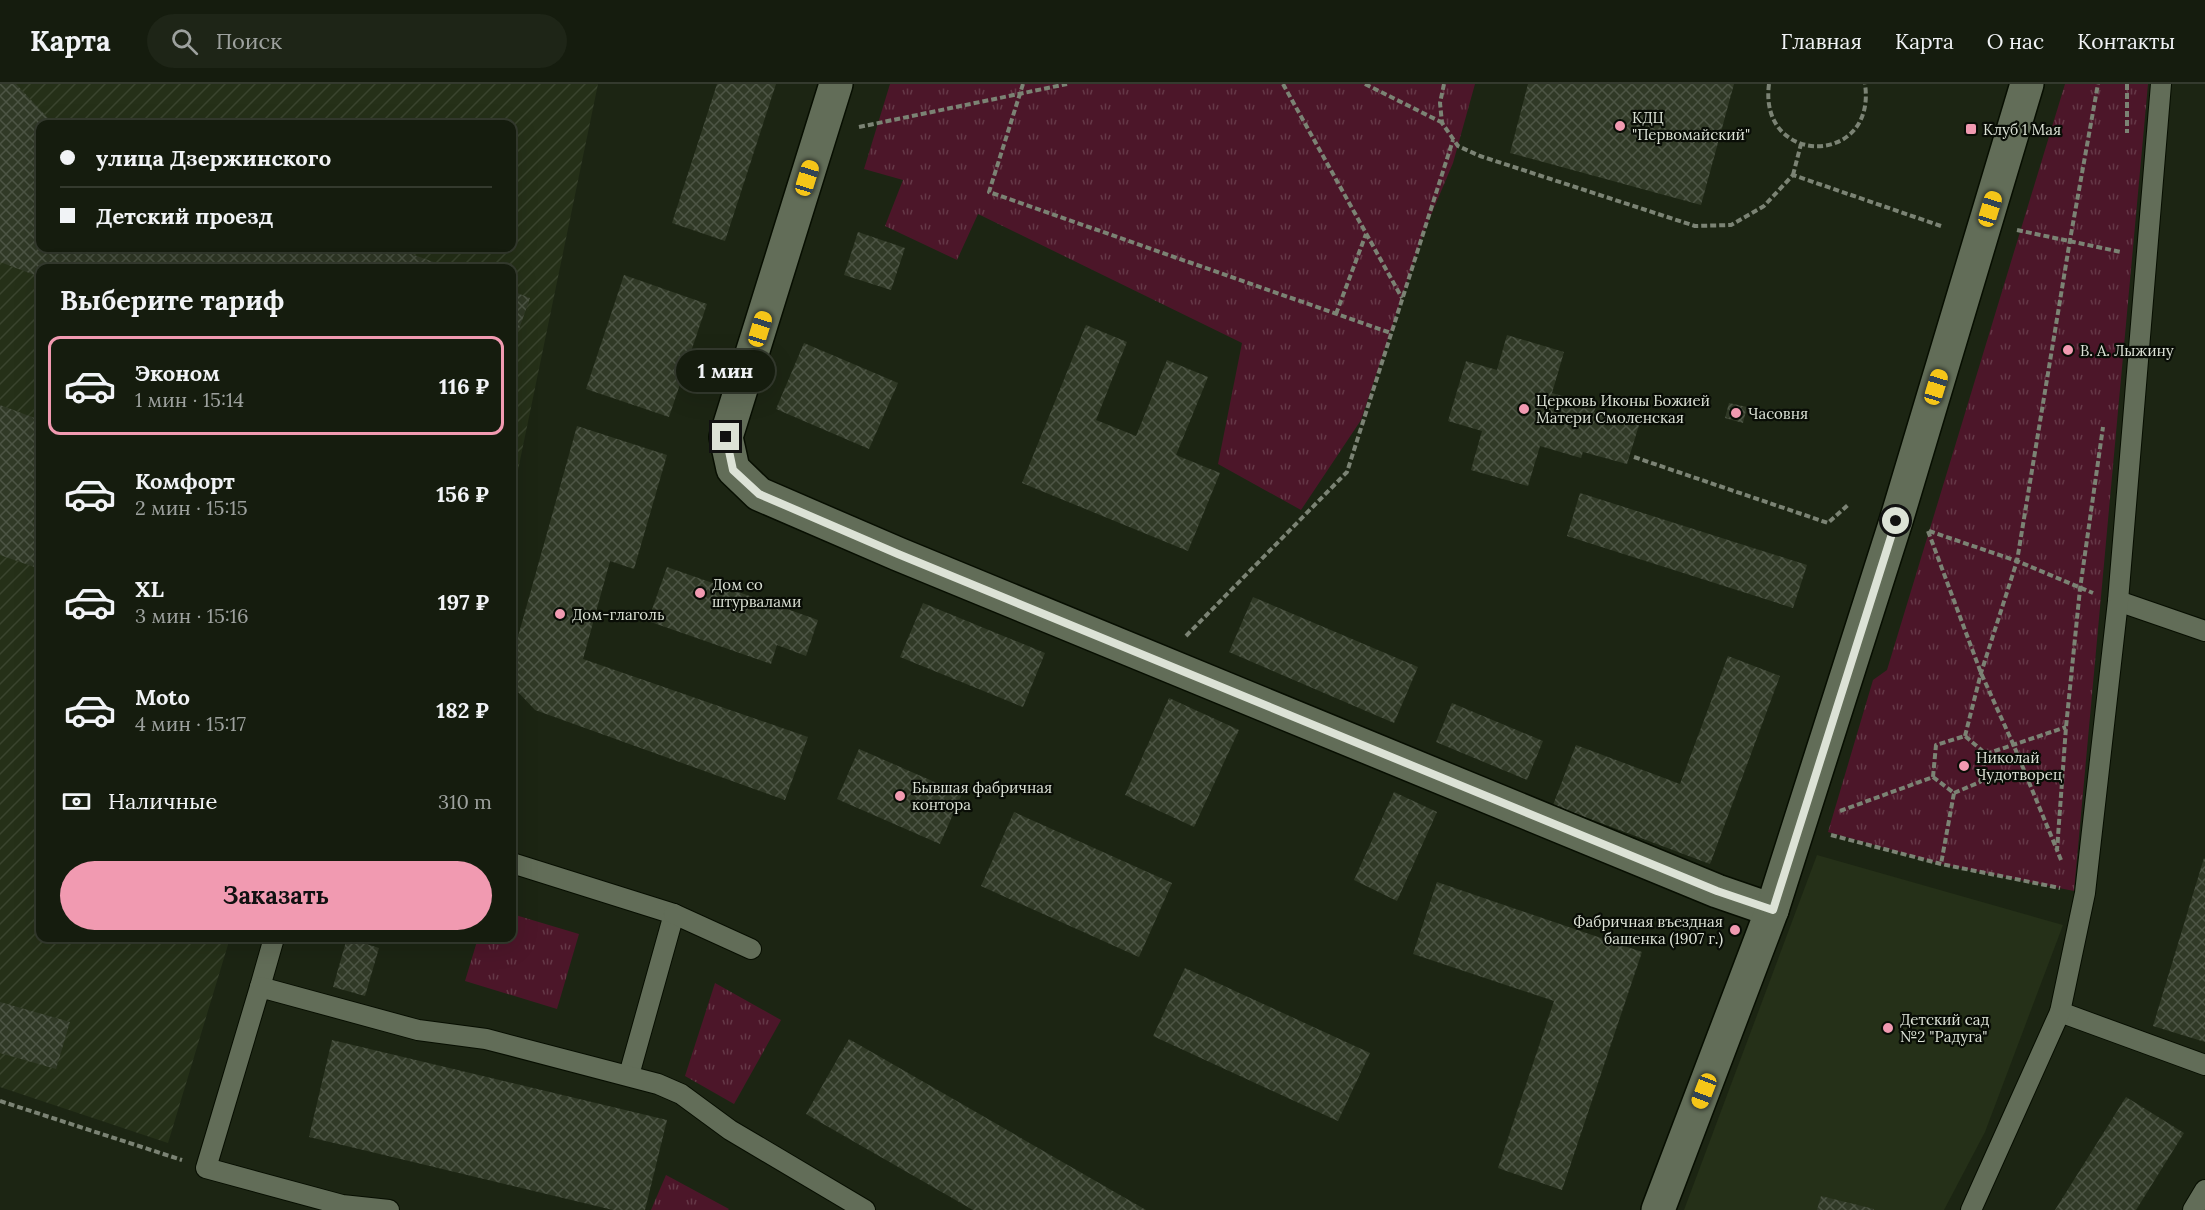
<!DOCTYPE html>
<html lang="ru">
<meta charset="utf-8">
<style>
body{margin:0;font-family:Lora,serif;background:#1e2517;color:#f1f3f6;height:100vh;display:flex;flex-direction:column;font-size:22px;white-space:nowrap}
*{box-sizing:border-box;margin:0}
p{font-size:20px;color:#9da19e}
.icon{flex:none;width:33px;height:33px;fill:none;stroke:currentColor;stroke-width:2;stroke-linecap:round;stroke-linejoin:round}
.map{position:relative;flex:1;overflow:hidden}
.details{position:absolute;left:36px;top:180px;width:480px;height:678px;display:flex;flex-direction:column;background:#151c0e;border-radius:12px;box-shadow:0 6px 24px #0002,0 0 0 2px #343a2e}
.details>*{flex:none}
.banner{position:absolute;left:36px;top:36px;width:480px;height:132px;border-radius:12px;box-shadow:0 6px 24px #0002,0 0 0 2px #343a2e;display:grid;align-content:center;height:132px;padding:0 24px;background:#151c0e}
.end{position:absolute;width:27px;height:27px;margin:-14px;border:8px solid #dce2d6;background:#111;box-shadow:0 0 0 3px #111}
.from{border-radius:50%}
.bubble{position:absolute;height:42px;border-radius:21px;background:#151c0e;box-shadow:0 6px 24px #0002,0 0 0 2px #343a2e;font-size:20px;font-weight:800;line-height:42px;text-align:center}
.car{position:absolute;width:18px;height:36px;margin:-18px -9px;border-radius:8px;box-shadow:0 0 4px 2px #0007;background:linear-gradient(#f5c518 24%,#345 0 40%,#f5c518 0 76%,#345 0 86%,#f5c518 0)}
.banner b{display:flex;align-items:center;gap:21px;height:57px;font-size:22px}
.banner b+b{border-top:2px solid #343a2e}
.banner i{width:15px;height:15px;background:#f1f3f6}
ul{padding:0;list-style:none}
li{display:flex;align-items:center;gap:18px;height:99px;margin:0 12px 9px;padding:0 12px;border:3px solid transparent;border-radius:12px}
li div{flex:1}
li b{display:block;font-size:22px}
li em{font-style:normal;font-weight:800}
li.on{border-color:#f19ab1}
li>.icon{width:54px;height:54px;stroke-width:1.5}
h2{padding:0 24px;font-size:27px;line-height:72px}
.pay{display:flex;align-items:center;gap:15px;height:66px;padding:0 24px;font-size:22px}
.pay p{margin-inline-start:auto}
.action{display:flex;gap:12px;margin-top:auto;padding:12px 24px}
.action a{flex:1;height:69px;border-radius:36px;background:#f19ab1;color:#111;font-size:24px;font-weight:800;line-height:69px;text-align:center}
header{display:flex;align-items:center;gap:36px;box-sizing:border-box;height:84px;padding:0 30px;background:#151c0e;border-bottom:2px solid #343a2e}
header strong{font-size:28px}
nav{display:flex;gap:33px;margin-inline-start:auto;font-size:21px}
.search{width:420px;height:54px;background:#1e2517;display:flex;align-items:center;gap:15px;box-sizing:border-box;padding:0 21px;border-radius:33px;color:#9da19e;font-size:22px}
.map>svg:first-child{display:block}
.built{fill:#253018}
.industrial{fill:url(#industrial-furrows);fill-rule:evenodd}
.park{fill:url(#park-tufts)}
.building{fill:url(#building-cross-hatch)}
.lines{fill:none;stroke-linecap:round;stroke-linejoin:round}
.lane-casing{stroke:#070e01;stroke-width:22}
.street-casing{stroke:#070e01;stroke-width:36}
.secondary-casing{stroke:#070e01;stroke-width:36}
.path{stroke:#7b8374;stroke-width:4;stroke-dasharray:6 3;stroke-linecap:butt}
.lane{stroke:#626d58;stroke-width:20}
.street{stroke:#626d58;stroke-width:33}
.secondary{stroke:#626d58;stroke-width:33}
.route{stroke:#dce2d6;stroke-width:8}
.poi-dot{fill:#f19ab1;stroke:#090d06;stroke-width:2}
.labels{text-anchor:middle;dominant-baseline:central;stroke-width:4.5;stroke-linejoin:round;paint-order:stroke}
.poi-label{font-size:15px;fill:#dce2d6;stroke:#090d06;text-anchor:start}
</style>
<header>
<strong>Карта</strong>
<div class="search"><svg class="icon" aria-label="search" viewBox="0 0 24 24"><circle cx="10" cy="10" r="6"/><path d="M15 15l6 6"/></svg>Поиск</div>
<nav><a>Главная</a><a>Карта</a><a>О нас</a><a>Контакты</a></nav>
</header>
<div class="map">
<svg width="2205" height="1126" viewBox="0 0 2205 1126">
<defs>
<pattern id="industrial-furrows" width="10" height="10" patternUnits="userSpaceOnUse" patternTransform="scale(1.5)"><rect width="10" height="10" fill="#253018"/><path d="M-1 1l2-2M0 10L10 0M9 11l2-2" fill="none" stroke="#3a442e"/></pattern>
<pattern id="park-tufts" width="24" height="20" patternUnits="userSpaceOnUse" patternTransform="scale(1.5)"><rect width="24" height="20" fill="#4c1629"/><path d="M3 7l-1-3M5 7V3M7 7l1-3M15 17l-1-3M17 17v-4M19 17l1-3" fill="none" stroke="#653847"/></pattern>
<pattern id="building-cross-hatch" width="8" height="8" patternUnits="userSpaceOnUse" patternTransform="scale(1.5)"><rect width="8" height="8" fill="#303926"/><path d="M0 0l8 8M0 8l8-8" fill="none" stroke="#4d5545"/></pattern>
</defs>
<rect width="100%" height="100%" fill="#1c2513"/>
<polygon class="built" points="1817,771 2063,841 1985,1048 1944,1126 1684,1126"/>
<path class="industrial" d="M0,0h598l-86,415v-231h-472v670h190l-62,205 -168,-56zM40,40h472v124h-472z"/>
<g class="park">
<polygon points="890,0 1475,0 1453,79 1423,150 1361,336 1301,426 1218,380 1242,259 978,130 957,176 885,142 903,96 864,85"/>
<polygon points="2065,0 2148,0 2074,807 1941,780 1828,748 1873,596 1887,586"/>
<polygon points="512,830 579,850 557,925 465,897 478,854 512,854"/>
<polygon points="715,899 781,936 734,1020 685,992"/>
<polygon points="666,1091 729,1125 728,1126 651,1126"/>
</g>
<g class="building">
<polygon points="0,0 16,0 48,34 64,40 40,40 40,164 395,164 450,184 40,184 40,193 0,178"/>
<polygon points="717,0 776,0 725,157 672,139"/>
<polygon points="1528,0 1734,0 1701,121 1510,69"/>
<polygon points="858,148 905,164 891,206 844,191"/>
<polygon points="624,191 707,220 669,333 586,305"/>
<polygon points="512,207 530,214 512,265"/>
<polygon points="1086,241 1127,258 1096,336 1136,352 1167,276 1208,293 1176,371 1220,389 1188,467 1022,399"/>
<polygon points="1507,251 1564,268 1552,309 1596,322 1594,328 1639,341 1627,380 1583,368 1581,374 1540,362 1528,402 1471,386 1482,347 1448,337 1466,277 1497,286"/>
<polygon points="804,259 898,299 869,365 776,325"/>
<polygon points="1729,319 1747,323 1743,339 1725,334"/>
<polygon points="0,321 40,336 40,416 33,438 40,441 40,485 0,471"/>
<polygon points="577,342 667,371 634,485 610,477 583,575 808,653 785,716 535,626 517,607 512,598 512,574"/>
<polygon points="1580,409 1807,481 1793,524 1567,452"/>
<polygon points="667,483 818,536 806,572 777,561 771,580 648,537"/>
<polygon points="1253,513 1418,583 1394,639 1229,568"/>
<polygon points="923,519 1045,569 1023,623 900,573"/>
<polygon points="1728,572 1780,592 1710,780 1553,721 1576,661 1680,700"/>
<polygon points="1169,614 1239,646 1194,743 1125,711"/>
<polygon points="1452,619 1543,657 1527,696 1436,658"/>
<polygon points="859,665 962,710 940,760 837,715"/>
<polygon points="1394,708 1437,728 1397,817 1354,796"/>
<polygon points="1014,728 1172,799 1139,873 981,802"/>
<polygon points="2204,774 2205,775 2205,958 2153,942"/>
<polygon points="1437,798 1642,868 1562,1106 1498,1084 1554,917 1413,870"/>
<polygon points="347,854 379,864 365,912 333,903"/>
<polygon points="1185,884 1370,969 1338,1037 1153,952"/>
<polygon points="0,918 70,938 56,985 0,969"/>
<polygon points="849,955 1146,1126 973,1126 806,1030"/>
<polygon points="332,956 667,1036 645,1126 613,1126 309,1053"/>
<polygon points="2126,1013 2184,1049 2136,1126 2055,1126"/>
<polygon points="1821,1112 1874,1125 1874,1126 1817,1126"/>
</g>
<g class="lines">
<defs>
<g id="lane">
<polyline points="2118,517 2205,547"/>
<polyline points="512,779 674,830 629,991"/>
<polyline points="674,830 751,865"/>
<polyline points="260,903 274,854"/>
<polyline points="2060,928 2205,981"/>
<polyline points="389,1126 342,1121 206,1084 260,903 418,946 486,955 658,1000 681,1010 730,1046 865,1126"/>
<polyline points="1971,1126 2060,928 2085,809 2118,517 2161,0"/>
<polyline points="2193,1126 2205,1106"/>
</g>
<polyline id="street" points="836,0 726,353 733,385 759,410 898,470 1717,807 1772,826"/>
<polyline id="secondary" points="1658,1126 1772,826 1896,437 2027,0"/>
</defs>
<use href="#lane" class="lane-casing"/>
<use href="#street" class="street-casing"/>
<use href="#secondary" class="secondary-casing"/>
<g class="path">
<polyline points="1023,0 989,108 1391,249"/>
<polyline points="1283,0 1402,214"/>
<polyline points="1365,0 1441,38"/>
<polyline points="1444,0 1440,19 1442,39 1458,62 1480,72 1695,142 1731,141 1764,122 1793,91 1941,142"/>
<path d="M1769,0c-11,83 108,83 96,0"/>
<polyline points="2127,0 2127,49"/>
<polyline points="859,43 1067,0"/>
<polyline points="1793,91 1801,60"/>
<polyline points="2017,146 2121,168"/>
<polyline points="1336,230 1366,150"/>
<polyline points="1634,373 1828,439 1848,421"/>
<polyline points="1928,447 1981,589 2014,662 2057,766"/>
<polyline points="1929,447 2017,477 2093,509"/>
<polyline points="1186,552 1347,388 1453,56"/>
<polyline points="1965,652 1981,589 2017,477 2070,156 2098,0"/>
<polyline points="1933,693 1954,709 1941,780"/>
<polyline points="1954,709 1980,698 1986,670"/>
<polyline points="1840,727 1933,693 1936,661 1965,652 1986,670 2066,643"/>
<polyline points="1831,751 1941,780 2060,804"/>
<polyline points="2061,776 2057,766 2066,643 2080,505 2103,343"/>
<polyline points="0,1017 182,1076"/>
</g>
<use href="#lane" class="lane"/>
<use href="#street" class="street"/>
<use href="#secondary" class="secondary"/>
</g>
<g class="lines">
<polyline class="route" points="726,353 733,386 759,410 898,470 1717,807 1773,826 1896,437"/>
</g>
<g class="poi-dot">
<circle cx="1620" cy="42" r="6"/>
<rect x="1965" y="39" width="12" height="12" rx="3"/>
<circle cx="2068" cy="266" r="6"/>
<circle cx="1524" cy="325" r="6"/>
<circle cx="1736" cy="329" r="6"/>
<circle cx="700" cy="509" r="6"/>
<circle cx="560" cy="530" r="6"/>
<circle cx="1964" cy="682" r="6"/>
<circle cx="900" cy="712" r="6"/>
<circle cx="1735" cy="846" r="6"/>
<circle cx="1888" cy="944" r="6"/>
</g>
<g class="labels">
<g class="poi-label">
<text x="1632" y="33">КДЦ<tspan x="1632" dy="17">"Первомайский"</tspan></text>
<text x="1983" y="45">Клуб 1 Мая</text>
<text x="2080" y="266">В. А. Лыжину</text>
<text x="1536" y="316">Церковь Иконы Божией<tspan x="1536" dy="17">Матери Смоленская</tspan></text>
<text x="1748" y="329">Часовня</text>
<text x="712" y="500">Дом со<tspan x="712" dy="17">штурвалами</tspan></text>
<text x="572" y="530">Дом-глаголь</text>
<text x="1976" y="673">Николай<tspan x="1976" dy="17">Чудотворец</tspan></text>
<text x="912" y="703">Бывшая фабричная<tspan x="912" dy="17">контора</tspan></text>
<text x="1723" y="837" text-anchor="end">Фабричная въездная<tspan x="1723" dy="17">башенка (1907 г.)</tspan></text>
<text x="1900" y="935">Детский сад<tspan x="1900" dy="17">№2 "Радуга"</tspan></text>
</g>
</g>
</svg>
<i class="end from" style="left:1896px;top:437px"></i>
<i class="end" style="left:726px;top:353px"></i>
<div class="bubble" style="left:676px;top:266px;width:99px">1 мин</div>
<i class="car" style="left:807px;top:94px;rotate:17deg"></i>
<i class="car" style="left:1990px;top:125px;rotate:17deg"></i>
<i class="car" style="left:760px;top:245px;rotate:17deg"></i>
<i class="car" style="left:1936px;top:303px;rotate:17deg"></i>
<i class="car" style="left:1704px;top:1007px;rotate:201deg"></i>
<div class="banner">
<b><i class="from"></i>улица Дзержинского</b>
<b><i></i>Детский проезд</b>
</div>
<section class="details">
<h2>Выберите тариф</h2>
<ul>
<li class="on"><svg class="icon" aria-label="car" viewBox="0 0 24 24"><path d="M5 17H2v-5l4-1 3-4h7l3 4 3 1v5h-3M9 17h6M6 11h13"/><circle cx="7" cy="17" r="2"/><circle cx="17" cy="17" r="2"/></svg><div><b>Эконом</b><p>1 мин · 15:14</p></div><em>116 ₽</em></li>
<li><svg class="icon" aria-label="car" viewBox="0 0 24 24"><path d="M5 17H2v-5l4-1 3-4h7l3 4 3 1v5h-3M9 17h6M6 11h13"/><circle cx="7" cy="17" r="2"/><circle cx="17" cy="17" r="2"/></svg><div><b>Комфорт</b><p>2 мин · 15:15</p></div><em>156 ₽</em></li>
<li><svg class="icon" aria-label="car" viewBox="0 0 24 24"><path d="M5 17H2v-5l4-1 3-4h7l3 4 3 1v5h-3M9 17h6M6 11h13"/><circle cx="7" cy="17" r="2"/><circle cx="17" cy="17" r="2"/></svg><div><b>XL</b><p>3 мин · 15:16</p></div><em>197 ₽</em></li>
<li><svg class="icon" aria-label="car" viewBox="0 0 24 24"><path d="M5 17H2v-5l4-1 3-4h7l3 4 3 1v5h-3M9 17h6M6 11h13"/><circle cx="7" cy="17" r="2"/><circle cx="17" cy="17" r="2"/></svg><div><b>Moto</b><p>4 мин · 15:17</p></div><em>182 ₽</em></li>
</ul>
<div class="pay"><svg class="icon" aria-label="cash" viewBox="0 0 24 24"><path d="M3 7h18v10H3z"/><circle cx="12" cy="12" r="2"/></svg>Наличные<p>310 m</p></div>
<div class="action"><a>Заказать</a></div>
</section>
</div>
